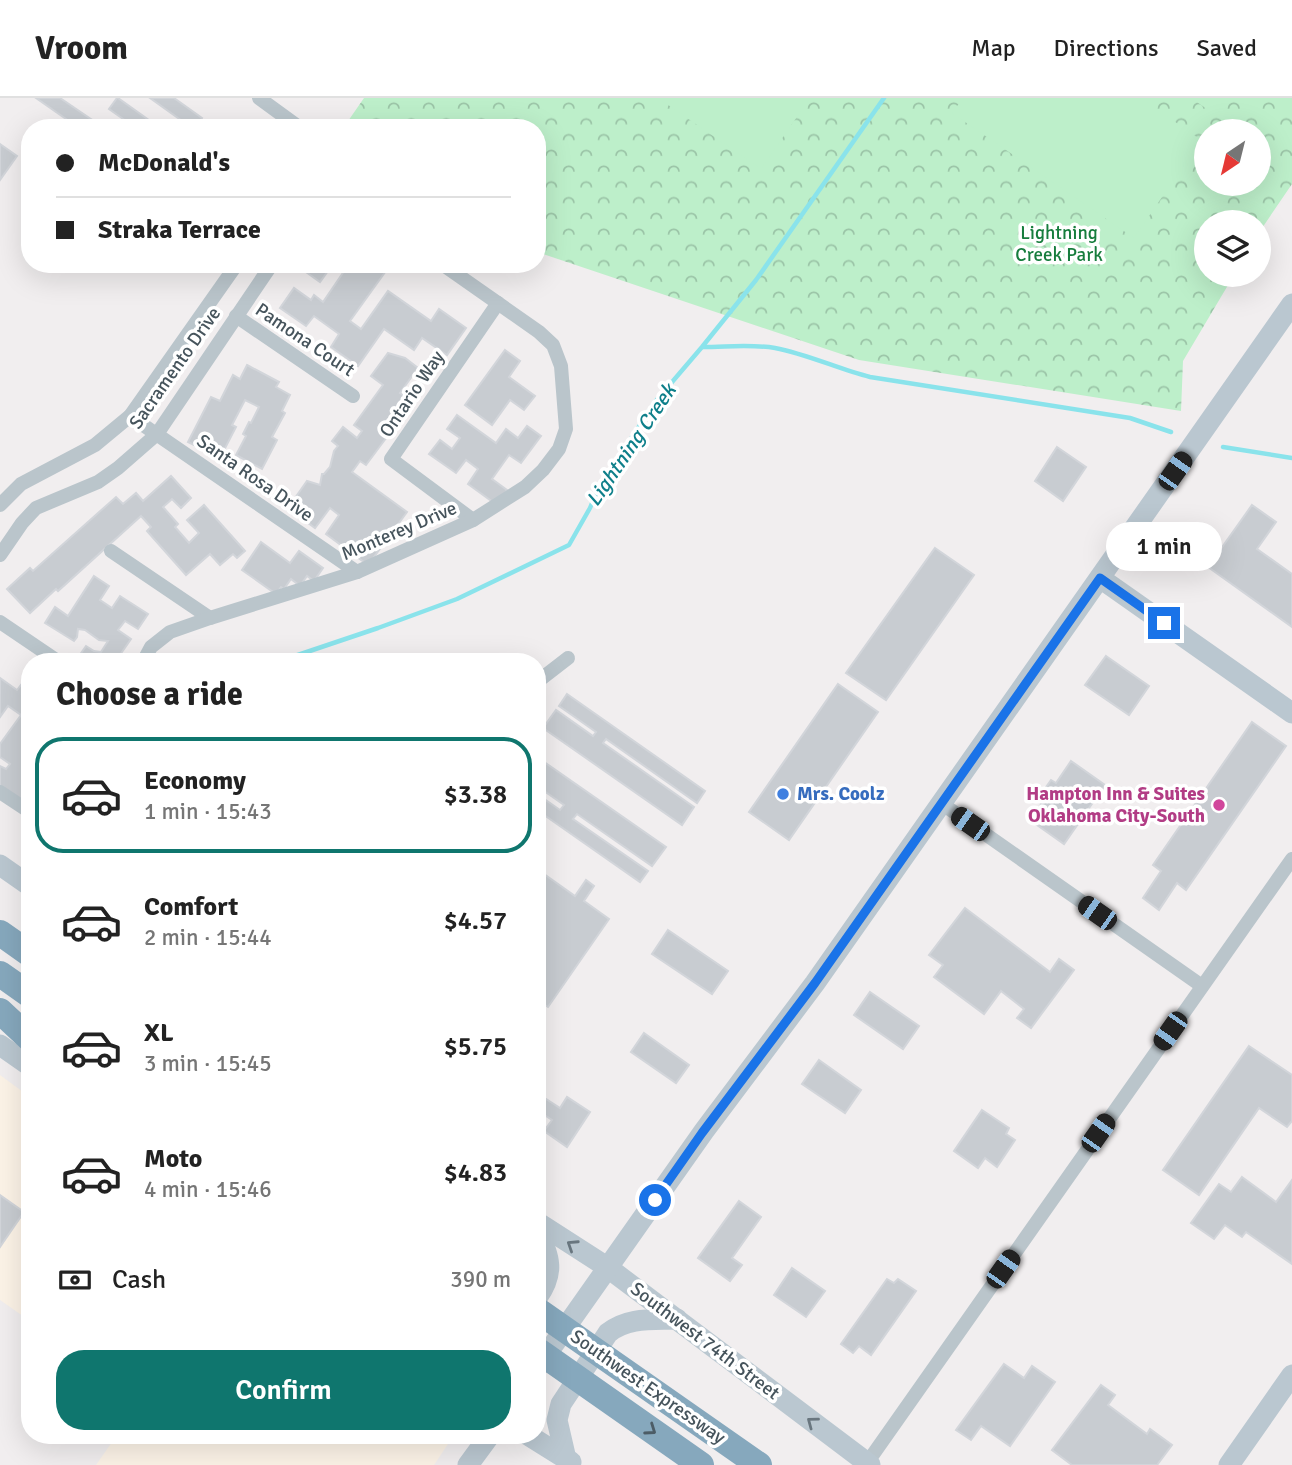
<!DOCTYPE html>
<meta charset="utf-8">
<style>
body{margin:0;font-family:Signika,sans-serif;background:#f6f6f6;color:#222;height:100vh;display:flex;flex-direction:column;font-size:26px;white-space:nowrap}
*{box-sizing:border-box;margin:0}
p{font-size:23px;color:#767676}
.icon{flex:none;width:38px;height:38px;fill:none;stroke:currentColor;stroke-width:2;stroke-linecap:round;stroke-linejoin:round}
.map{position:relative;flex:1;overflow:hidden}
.side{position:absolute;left:21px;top:555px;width:525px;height:791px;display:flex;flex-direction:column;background:#fff;border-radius:28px;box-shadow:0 7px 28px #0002}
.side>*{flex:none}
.banner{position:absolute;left:21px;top:21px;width:525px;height:154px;border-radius:28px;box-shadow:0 7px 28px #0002;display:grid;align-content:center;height:154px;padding:0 35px;background:#fff}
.needle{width:46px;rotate:215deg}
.buttons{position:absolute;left:1194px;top:21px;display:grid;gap:14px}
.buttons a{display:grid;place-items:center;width:77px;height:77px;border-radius:50%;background:#fff;box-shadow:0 7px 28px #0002;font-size:35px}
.end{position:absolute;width:32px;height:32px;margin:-16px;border:9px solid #1a73e8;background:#fff;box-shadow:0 0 0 4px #fff}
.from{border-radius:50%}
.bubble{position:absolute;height:49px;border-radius:24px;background:#fff;box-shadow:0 7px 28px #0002;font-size:23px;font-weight:600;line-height:49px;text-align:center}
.car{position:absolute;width:21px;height:42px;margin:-21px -10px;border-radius:9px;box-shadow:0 0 5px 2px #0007;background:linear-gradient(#222 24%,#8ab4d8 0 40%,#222 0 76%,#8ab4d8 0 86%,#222 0)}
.banner b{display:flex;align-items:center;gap:24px;height:66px;font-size:26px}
.banner b+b{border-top:2px solid #e0e0e0}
.banner i{width:18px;height:18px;background:#222}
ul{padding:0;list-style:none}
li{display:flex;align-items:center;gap:21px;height:116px;margin:0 14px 10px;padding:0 21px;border:4px solid transparent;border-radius:28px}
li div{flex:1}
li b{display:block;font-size:26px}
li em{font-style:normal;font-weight:600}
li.active{border-color:#0f766e}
li>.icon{width:63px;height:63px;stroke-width:1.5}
h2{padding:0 35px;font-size:32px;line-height:84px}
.pay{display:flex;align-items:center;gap:18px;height:77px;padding:0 35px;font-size:26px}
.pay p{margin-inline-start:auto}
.button{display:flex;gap:14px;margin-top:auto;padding:14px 35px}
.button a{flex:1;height:80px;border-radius:28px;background:#0f766e;color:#fff;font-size:28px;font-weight:600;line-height:80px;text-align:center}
header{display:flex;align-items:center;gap:42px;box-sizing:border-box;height:98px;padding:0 35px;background:#fff;border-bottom:2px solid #e0e0e0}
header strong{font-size:33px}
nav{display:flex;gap:38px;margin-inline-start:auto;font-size:24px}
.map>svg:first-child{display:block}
.commercial{fill:#fcf3e7}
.park{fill:url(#park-crowns);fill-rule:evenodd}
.pitch{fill:#bdefca}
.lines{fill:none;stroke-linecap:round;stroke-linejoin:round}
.stream{stroke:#8ae3eb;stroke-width:4.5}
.building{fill:#c8ccd1;stroke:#d2d5da;stroke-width:2}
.street{stroke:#bac5cb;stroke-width:14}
.secondary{stroke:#bac7d0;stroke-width:21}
.highway{stroke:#86a8bd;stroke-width:26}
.oneway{stroke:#69767f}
.oneway2{stroke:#4c5c66}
.route{stroke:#1a73e8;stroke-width:9}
.shop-dot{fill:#3f7fe0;stroke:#fff;stroke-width:2.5}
.hotel-dot{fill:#d1479c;stroke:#fff;stroke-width:2.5}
.labels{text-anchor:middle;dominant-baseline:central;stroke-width:7;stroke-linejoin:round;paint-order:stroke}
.park-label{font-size:19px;fill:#177d3d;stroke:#fff}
.street-label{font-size:19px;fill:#46545c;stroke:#fff}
.shop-label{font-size:19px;font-weight:bold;fill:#366cbe;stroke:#fff;text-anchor:start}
.hotel-label{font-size:19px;font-weight:bold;fill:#b23c85;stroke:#fff;text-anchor:end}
.water-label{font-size:21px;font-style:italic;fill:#0e7f8a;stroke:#fff}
</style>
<header>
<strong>Vroom</strong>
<nav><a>Map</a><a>Directions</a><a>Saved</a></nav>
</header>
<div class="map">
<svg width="1292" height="1367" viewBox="0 0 1292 1367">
<defs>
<pattern id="park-crowns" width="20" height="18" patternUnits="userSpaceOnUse" patternTransform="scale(1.75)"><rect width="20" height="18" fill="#bdefca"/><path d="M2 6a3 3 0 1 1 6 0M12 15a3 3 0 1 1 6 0" fill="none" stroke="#9bc4a7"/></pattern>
</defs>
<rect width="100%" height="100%" fill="#f1eeef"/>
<g class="commercial">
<polygon points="0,977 30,999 30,1223 0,1202"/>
<polygon points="117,1337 450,1337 450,1343 434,1367 96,1367"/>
</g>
<path class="park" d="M364,0h928v86l-34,50v-12h-52v53h28l-51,86 -2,50 -322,-51 -322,-108v-124h-185l-6,-4zM1206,33h52v53h-52z"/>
<g class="pitch">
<polygon points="658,0 810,0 761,71"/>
<polygon points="963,0 1141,0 1201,42 1134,140 952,15"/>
<polygon points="1191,0 1230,0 1217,18"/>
</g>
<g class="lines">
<g class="stream">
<path d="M703,249c24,0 48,-3 72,1 32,6 63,21 95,29l260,41 41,14"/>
<polyline points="1223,349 1292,360"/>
<polyline points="277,564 378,530 457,501 569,447 590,410 597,393 655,304 702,249 756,182 884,0"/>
</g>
</g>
<g class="building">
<polygon points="36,0 60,0 104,30 79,30"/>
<polygon points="117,0 118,0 160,30 136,30 109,11"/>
<polygon points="150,0 174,0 202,20 196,30 192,30"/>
<polygon points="0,46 17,58 0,82"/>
<polygon points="311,166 333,166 320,184 306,174"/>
<polygon points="349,166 382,166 388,170 350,223 361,231 388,193 431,223 439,211 466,230 447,257 422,240 414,252 384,231 358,268 331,249 339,236 314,218 306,228 280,210 294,190 311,202 314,197 323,204"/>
<polygon points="505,252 520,263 509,279 535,298 524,312 510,302 492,327 465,307"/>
<polygon points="388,255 405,260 418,270 400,295 413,304 366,367 360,363 352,374 407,414 368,467 326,436 339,417 330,410 315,430 288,410 307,383 320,387 322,376 324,376 330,369 334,353 338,348 332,343 343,329 357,340 362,333 354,327 383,287 371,278"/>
<polygon points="247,267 279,284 276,289 290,297 282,313 285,315 272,339 277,342 262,371 236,357 246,338 243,336 249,324 251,325 259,309 245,302 232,327 236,329 220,360 188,344 211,299 220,303 233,277 240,281"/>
<polygon points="457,317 496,345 506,331 518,340 527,328 541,338 521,365 509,357 492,381 507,392 497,407 468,386 478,371 466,362 456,375 429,356 440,342 452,351 460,340 447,331"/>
<polygon points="1057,349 1086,369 1063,403 1035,383"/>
<polygon points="171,378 191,400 181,410 172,401 163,409 178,426 175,429 189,445 199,435 187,422 204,407 245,453 237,460 233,456 220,467 210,456 186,477 147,433 151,429 141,418 58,493 56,491 30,515 7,491 30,470 33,473 116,399 123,406 136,395 143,403"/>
<polygon points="1252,407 1276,424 1257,451 1292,476 1292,529 1208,469"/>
<polygon points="261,444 290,465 299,453 323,470 314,483 307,478 300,488 291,481 284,491 281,489 276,496 242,472"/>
<polygon points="935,450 974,477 886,602 846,575"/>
<polygon points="94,478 109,488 100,502 112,510 120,498 148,516 138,531 125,523 118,532 131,541 115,564 80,564 77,561 86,548 94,553 101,554 108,543 99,542 85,532 78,531 77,539 74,543 45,525 55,509 68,518"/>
<polygon points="1106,558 1149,588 1129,617 1085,587"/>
<polygon points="27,579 30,581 30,634 24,643 30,647 30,704 26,710 0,691 0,668 6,671 10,666 0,659 0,646 21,617 8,608 0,619 0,580 17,592"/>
<polygon points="838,586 878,614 789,742 749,714"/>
<polygon points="567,596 705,693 697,705 606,641 603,645 694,709 682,727 543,630 556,612 593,638 596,634 559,608"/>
<polygon points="1252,624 1286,648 1186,792 1177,785 1159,812 1143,800 1161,773 1153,767"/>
<polygon points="537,659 666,749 652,768 577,716 573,721 648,773 640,784 537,712 537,696 560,712 564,707 537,688"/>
<polygon points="1071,663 1105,687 1064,746 1030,722 1044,702 1039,699 1051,682 1056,685"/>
<polygon points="537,771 575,798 586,782 594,788 584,803 609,821 548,909 537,902"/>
<polygon points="965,810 1050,874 1059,861 1074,872 1031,930 1017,920 1024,911 1001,893 984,916 934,879 943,867 929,857"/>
<polygon points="668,832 728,873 712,896 652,856"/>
<polygon points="870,894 919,928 903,951 854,917"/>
<polygon points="644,935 689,967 676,985 631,954"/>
<polygon points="1249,948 1292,977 1292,1023 1287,1029 1259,1010 1199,1097 1163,1072"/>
<polygon points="819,962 861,992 845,1015 802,986"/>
<polygon points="537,995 560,1010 567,999 590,1014 567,1049 544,1033 552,1022 537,1012"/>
<polygon points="982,1012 1009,1030 1006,1036 1015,1042 997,1069 985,1060 978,1070 954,1053"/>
<polygon points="1242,1079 1276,1104 1292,1082 1292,1166 1246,1134 1242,1139 1225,1127 1214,1141 1191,1125 1219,1086 1231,1094"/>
<polygon points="0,1097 24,1114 0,1149"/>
<polygon points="739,1103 761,1119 732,1160 742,1167 730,1183 698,1160"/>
<polygon points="792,1170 825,1193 806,1219 774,1197"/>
<polygon points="887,1181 894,1185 898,1181 916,1193 871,1257 859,1248 853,1255 841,1246"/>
<polygon points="1004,1266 1024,1280 1032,1268 1055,1284 1010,1348 981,1328 971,1342 956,1332"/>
<polygon points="1101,1287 1115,1297 1108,1307 1147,1336 1150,1331 1172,1347 1157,1367 1072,1367 1052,1352"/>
</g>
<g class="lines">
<g class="street">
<polyline points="259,0 300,30"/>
<polyline points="236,218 353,298"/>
<polyline points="130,318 357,474"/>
<polyline points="0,407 21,386 95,347 130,318 237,166"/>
<polyline points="473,422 391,361 498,205"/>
<polyline points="111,453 210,520"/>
<polyline points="0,457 22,425 36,410 98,384 118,370 157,336 272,166"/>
<polyline points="0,524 59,564"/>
<polyline points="143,564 151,549 170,534 210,520 357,474 473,422 525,389 543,372 559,351 566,331 561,268 553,247 539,234 442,166"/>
<polyline points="537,584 568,560"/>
<polyline points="0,694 30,714"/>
<polyline points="941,705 1202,888"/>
<polyline points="867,1365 1292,761"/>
</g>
<g class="secondary">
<polyline points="1100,480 1292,615"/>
<polyline points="0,767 30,788"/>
<polyline points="0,947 30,968"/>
<polyline points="537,1124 607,1169 870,1367"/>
<path d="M537,1131c12,28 19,42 0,69"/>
<polyline points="537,1270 704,1033 815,885 1292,206"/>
<polyline points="528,1337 571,1364"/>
<path d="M566,1361l-9,-39 4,-16 47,-71c20,-16 45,-13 69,-14"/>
<polyline points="468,1367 490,1337"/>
<polyline points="1229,1367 1292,1277"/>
</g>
<g class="highway">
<polyline points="0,835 30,856"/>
<polyline points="0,876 30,897"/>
<polyline points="0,913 30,941"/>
<polyline points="537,1212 759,1367"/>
<polyline points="537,1252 701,1367"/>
</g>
</g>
<defs><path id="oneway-chevron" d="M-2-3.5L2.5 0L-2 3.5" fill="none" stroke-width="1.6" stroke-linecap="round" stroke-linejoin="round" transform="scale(1.75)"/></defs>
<g class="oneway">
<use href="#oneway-chevron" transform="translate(572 1147) rotate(-147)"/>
<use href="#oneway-chevron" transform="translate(812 1324) rotate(-143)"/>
</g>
<use class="oneway2" href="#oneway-chevron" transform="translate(651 1332) rotate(35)"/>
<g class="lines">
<polyline class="route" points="655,1102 702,1035 815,885 1100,480 1164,525"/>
</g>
<circle class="shop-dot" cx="783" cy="696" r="7"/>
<circle class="hotel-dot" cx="1219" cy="707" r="7"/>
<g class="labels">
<g class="park-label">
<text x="1059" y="135">Lightning<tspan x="1059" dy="22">Creek Park</tspan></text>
</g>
<g class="street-label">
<text transform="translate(305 242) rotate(34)">Pamona Court</text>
<text transform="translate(175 270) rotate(-55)">Sacramento Drive</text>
<text transform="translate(412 296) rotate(-56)">Ontario Way</text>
<text transform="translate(255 380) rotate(35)">Santa Rosa Drive</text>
<text transform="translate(399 433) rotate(-23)">Monterey Drive</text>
<text transform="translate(705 1243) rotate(37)">Southwest 74th Street</text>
<text transform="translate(648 1289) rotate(35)">Southwest Expressway</text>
</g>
<g class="shop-label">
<text x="797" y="696">Mrs. Coolz</text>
</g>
<g class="hotel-label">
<text x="1205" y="696">Hampton Inn &amp; Suites<tspan x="1205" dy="22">Oklahoma City-South</tspan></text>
</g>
<g class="water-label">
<text transform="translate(631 347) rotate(-56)">Lightning Creek</text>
</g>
</g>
</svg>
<div class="buttons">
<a><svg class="needle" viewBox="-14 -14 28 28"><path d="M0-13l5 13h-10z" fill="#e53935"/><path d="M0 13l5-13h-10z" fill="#767676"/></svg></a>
<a><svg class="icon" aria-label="layers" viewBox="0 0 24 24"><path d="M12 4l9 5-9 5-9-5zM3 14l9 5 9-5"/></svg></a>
</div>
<i class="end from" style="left:655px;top:1102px"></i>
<i class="end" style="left:1164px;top:525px"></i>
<div class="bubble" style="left:1106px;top:424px;width:116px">1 min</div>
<i class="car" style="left:1175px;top:373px;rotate:35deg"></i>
<i class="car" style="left:970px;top:726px;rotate:305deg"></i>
<i class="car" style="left:1097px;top:815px;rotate:305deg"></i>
<i class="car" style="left:1170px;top:933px;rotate:215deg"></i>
<i class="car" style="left:1098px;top:1035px;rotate:35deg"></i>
<i class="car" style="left:1003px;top:1171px;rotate:35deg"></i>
<div class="banner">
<b><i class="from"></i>McDonald's</b>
<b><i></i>Straka Terrace</b>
</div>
<section class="side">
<h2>Choose a ride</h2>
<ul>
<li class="active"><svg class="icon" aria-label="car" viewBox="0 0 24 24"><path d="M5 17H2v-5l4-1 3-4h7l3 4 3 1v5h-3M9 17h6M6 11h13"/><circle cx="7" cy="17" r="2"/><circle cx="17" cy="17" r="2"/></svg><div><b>Economy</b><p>1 min · 15:43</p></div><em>$3.38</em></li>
<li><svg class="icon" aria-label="car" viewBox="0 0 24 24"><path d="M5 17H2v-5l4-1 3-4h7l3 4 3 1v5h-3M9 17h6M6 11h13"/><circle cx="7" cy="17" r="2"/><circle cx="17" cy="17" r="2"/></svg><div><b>Comfort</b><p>2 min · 15:44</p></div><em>$4.57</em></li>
<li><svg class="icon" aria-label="car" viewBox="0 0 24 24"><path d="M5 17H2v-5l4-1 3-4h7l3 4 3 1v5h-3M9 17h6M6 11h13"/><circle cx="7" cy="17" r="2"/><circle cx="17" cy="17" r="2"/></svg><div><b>XL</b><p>3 min · 15:45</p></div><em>$5.75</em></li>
<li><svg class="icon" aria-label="car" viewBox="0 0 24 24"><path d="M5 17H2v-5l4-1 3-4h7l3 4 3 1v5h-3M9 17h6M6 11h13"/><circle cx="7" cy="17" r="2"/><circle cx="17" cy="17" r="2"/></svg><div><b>Moto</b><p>4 min · 15:46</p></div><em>$4.83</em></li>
</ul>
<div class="pay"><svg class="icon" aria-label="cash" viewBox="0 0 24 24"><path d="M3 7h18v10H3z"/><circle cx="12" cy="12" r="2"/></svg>Cash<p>390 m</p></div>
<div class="button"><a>Confirm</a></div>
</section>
</div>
